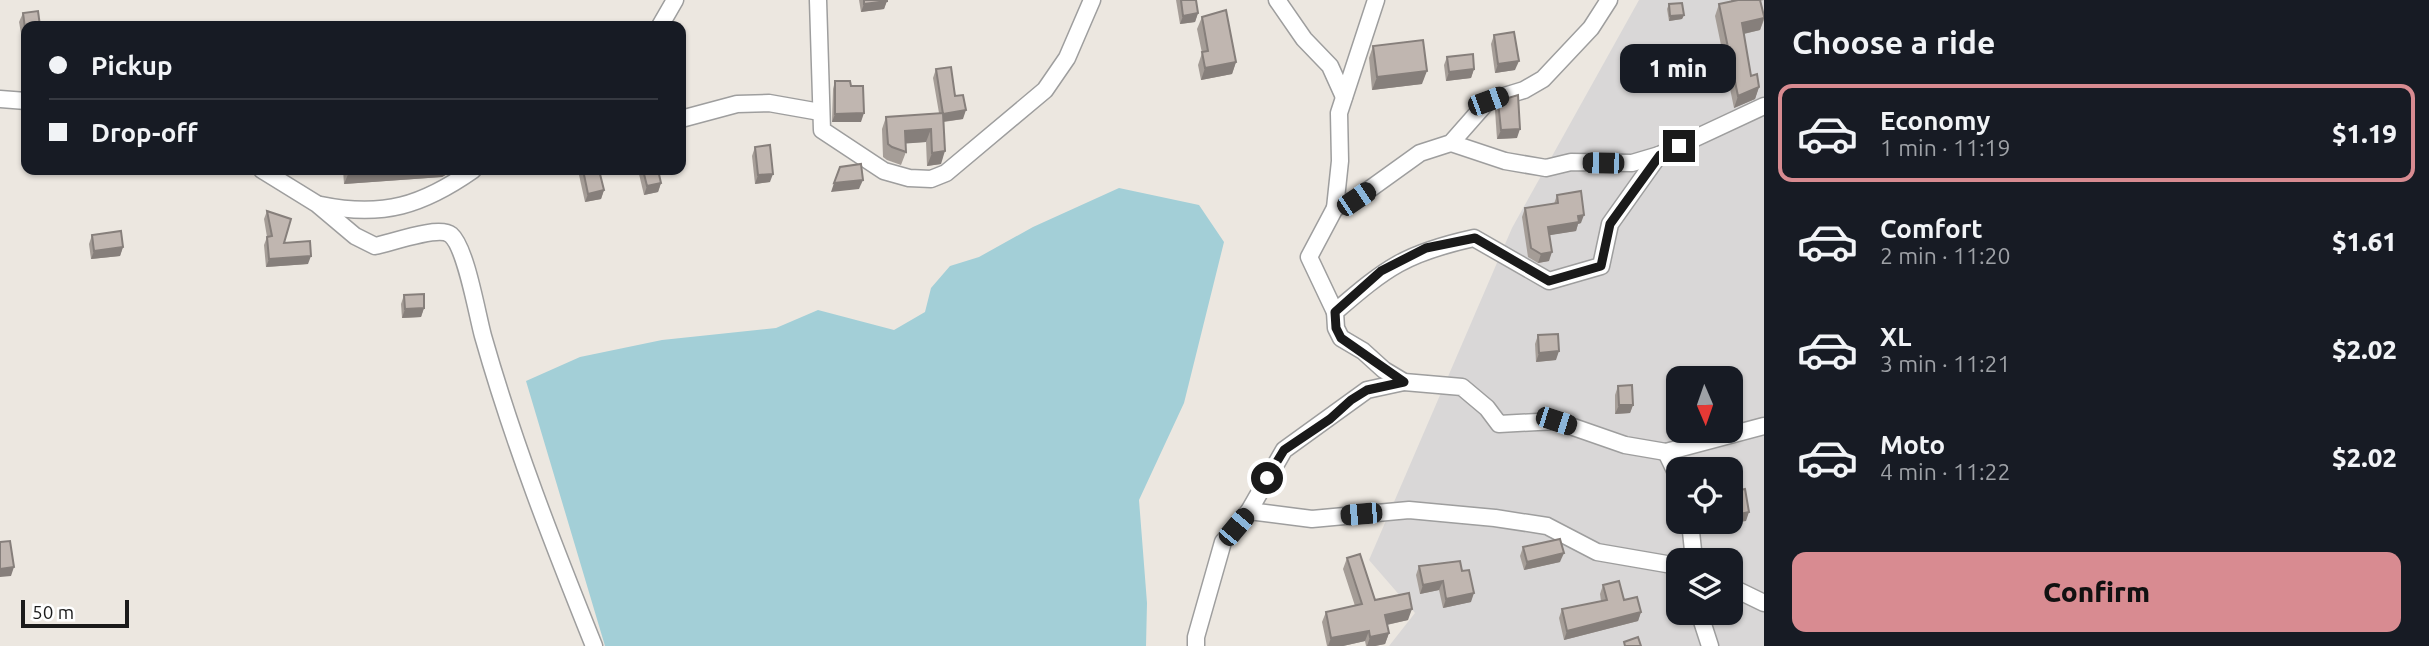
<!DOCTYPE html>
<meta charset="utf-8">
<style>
body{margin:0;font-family:Ubuntu,sans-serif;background:#20242c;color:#f1f3f6;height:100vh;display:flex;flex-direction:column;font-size:26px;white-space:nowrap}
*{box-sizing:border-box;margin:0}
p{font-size:23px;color:#9ea1a6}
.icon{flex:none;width:38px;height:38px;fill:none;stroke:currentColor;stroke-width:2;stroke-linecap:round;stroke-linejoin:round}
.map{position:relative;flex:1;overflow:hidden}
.side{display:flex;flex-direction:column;background:#171b24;width:665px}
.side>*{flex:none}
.top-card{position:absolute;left:21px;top:21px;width:665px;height:154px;border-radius:14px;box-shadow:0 2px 5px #0004;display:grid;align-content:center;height:154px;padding:0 28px;background:#171b24}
.needle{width:46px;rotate:178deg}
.fabs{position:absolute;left:1666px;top:366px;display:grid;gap:14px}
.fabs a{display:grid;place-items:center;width:77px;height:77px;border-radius:14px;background:#171b24;box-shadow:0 2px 5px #0004;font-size:35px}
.scale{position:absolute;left:21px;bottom:18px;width:108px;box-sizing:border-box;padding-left:7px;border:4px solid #1a1a1a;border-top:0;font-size:19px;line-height:24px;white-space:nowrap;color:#1a1a1a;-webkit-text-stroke:5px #fff;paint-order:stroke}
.end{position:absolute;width:32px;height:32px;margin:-16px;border:9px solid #1a1a1a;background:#fff;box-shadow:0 0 0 4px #fff}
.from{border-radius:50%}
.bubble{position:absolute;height:49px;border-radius:14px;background:#171b24;box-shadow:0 2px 5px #0004;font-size:23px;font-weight:800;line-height:49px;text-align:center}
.car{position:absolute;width:21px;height:42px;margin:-21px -10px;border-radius:9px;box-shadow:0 0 5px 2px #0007;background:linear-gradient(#222 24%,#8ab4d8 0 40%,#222 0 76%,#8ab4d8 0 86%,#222 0)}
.top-card b{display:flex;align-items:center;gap:24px;height:66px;font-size:26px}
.top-card b+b{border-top:2px solid #363941}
.top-card i{width:18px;height:18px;background:#f1f3f6}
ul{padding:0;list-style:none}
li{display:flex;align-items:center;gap:21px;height:98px;margin:0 14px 10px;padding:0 14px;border:4px solid transparent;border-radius:14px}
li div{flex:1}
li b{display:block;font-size:26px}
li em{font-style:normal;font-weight:800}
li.on{border-color:#d88b91}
li>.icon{width:63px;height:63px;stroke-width:1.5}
h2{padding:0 28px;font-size:32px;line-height:84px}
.primary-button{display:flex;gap:14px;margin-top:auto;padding:14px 28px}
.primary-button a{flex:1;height:80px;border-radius:14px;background:#d88b91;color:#111;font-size:28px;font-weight:800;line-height:80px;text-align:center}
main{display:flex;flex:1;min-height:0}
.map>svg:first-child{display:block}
.residential{fill:#d9d7d7;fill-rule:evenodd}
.water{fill:#a3cfd7}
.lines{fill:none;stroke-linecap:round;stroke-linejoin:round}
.street-casing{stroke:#9e9e9e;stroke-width:19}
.street{stroke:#fff;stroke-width:16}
.wall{fill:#a59d97}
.shaded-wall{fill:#867f7b}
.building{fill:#c0b6b0;stroke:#867f7b;stroke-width:2}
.route{stroke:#1a1a1a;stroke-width:9}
</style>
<main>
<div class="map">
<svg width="1764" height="646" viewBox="0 0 1764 646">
<rect width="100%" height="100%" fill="#ece7e0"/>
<path class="residential" d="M1639,0h125v646h-375l26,-33 -46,-53 143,-332zM1678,378h53v52h-53zM1678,469h53v53h-53zM1678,560h53v52h-53z"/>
<polygon class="water" points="1119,188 1199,205 1224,242 1184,403 1139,500 1147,603 1146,646 605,646 526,381 580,357 662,340 776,328 818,310 894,330 925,312 931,288 950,266 979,257 1033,227"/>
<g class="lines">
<defs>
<g id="street">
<polyline points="818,0 822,130 884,171 909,178 931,179 946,173 1045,90 1067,58 1092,0"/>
<polyline points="1277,0 1304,39 1330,66 1344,97"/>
<polyline points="660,26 675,0"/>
<polyline points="0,99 26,101"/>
<path d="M1764,106l-105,49 -49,69 -9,42 -52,15 -75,-43c-68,15 -87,29 -139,74l1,16 5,10 22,13 21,19 20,12 58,5 25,21 12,16 57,-3 69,24 41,7 98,-26"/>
<polyline points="681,119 737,104 769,103 820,112"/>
<polyline points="1451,143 1505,161 1546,168 1571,162 1632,163 1659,155"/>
<path d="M262,170l55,34 38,32 20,10c16,-3 64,-21 76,-11 15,13 26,79 32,101 30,106 70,208 111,310"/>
<path d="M321,205c62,13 102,0 152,-35"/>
<polyline points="1335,208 1340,161 1339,113 1376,0"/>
<polyline points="1335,312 1309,257 1335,208 1356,199 1420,153 1451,143 1488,101 1524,90 1543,79 1591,28 1609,0"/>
<polyline points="1666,452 1678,477"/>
<polyline points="1249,511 1312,519 1409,510 1495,518 1547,526 1597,552 1678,566"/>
<polyline points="1690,522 1694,560"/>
<polyline points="1731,587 1764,603"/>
<polyline points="1699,612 1710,646"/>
<polyline points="1196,646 1196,637 1223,542 1249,511 1284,450 1367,390 1404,382"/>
</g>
</defs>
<use href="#street" class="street-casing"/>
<use href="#street" class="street"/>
</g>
<g class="wall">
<polygon points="859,0 887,0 884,9 861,12"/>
<polygon points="1176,0 1196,0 1198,13 1195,22 1180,24"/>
<polygon points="1731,0 1764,0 1760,1 1764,20 1760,30 1744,34 1751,76 1759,87 1755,99 1734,108 1715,16 1719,4 1731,2"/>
<polygon points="1669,4 1684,15 1682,19 1669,21 1667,9"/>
<polygon points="23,13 26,26 26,50 24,50 19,22"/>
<polygon points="1202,17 1236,62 1232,74 1201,80 1198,65 1202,53 1197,29"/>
<polygon points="1494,35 1515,70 1495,73 1491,44"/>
<polygon points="1373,46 1422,84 1372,90 1369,58"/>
<polygon points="1447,57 1474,69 1471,78 1446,81 1444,65"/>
<polygon points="936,69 955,96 963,119 944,122 941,164 927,166 926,142 906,143 906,152 901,165 887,160 883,157 882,129 886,117 939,113 933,78"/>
<polygon points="835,81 851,86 861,122 832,122 833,89"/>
<polygon points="1498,101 1517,138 1497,139 1495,110"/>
<polygon points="755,147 770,182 755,184 752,156"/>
<polygon points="343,170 454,170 442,177 344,184"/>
<polygon points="582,170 599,170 604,190 601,199 585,202 579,175"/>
<polygon points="638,170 658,170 661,183 658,192 644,195"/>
<polygon points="1557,195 1581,223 1578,224 1576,231 1549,235 1549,261 1538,263 1528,257 1522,217 1525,208 1554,204"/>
<polygon points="267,211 284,243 308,264 266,267 264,245 267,237 264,219"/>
<polygon points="92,235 123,247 120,256 91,259 89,244"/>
<polygon points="404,295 424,308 421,317 402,318 401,304"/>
<polygon points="1538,335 1556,360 1536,362 1535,344"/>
<polygon points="1618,386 1633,405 1630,413 1615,414 1615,395"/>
<polygon points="1523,547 1560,562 1524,570 1520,556"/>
<polygon points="1347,558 1375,600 1408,620 1387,625 1389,633 1385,644 1375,646 1366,646 1365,641 1343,646 1327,646 1322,622 1326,612 1355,606 1343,569"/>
<polygon points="1419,566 1462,571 1471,602 1443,608 1439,590 1420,594 1416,575"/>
<polygon points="1603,585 1641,612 1638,621 1564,640 1559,618 1562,609 1601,601 1600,594"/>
</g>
<g class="shaded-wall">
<polygon points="887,1 884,9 861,12 864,4"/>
<polygon points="1198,13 1195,22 1180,24 1183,16"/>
<polygon points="1684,15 1682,19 1669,21 1670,16"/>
<polygon points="1764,18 1760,30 1738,35 1742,23"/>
<polygon points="1519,61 1515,70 1495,73 1498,64"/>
<polygon points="1236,62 1232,74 1201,80 1205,68"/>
<polygon points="1474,69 1471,78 1446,81 1449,72"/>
<polygon points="1427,71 1422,84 1372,90 1377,77"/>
<polygon points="1759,87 1755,99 1734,108 1738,96"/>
<polygon points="966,110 963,119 940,122 943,114"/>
<polygon points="864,113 861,122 832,122 835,114"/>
<polygon points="931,129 926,142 900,144 905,131"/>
<polygon points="1520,129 1517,138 1497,139 1501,130"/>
<polygon points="945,151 941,164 927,166 932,153"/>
<polygon points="376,170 454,170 442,177 344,184 349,172"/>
<polygon points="773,174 770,182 755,184 758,175"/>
<polygon points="863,180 859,189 831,192 834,183"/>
<polygon points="661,183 658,192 644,195 647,186"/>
<polygon points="604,190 601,199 585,202 588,194"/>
<polygon points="1584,215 1581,223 1578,224 1576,231 1545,236 1548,227 1578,216"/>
<polygon points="123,247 120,256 91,259 94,251"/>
<polygon points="1552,252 1549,261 1538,263 1541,254"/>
<polygon points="311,256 308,264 266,267 269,259"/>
<polygon points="424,308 421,317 402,318 405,309"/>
<polygon points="1559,351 1556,360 1536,362 1539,353"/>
<polygon points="1619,405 1633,405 1630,413 1615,414"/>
<polygon points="1749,512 1746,521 1707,528 1710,522 1731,522 1731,516"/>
<polygon points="1564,553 1560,562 1524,570 1527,562"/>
<polygon points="14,567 11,576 0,577 0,569"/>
<polygon points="1443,581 1439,590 1420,594 1423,585"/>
<polygon points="1474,593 1471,602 1443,608 1446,599"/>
<polygon points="1412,609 1408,620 1381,626 1385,615"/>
<polygon points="1641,612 1638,621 1564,640 1567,631"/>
<polygon points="1369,631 1365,641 1343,646 1328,646 1331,638"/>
<polygon points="1389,633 1385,644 1375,646 1367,646 1370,637"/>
</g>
<g class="building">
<polygon points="864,0 887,0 887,1 864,4"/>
<polygon points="1181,0 1196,0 1198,13 1183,16"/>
<polygon points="1738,0 1760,0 1764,16 1764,18 1742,23 1751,76 1757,74 1759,87 1738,96 1719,4"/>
<polygon points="1682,3 1684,15 1670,16 1669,4"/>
<polygon points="1226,10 1236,62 1205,68 1202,52 1208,51 1202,17"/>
<polygon points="38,11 40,26 26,26 26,36 23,13"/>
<polygon points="1514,32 1519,61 1498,64 1494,35"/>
<polygon points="1423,40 1427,71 1377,77 1373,46"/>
<polygon points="1473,54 1474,69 1449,72 1447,57"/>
<polygon points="951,67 955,96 963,95 966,110 943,114 936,69"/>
<polygon points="835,81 850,81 851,86 863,86 864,113 835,114"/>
<polygon points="1518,95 1520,129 1501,130 1498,101"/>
<polygon points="943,113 945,151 932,153 931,129 905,131 906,152 892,147 888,144 886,117"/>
<polygon points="770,145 773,174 758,175 755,147"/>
<polygon points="861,164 863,180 834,183 840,167"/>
<polygon points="349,170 376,170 349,172"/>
<polygon points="583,170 599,170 604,190 588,194"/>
<polygon points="643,170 658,170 661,183 647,186"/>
<polygon points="1581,191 1584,215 1578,216 1579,222 1548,227 1552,252 1541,254 1531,248 1525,208 1558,203 1557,195"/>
<polygon points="267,211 291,219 284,243 310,241 311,256 269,259 267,237 272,236"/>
<polygon points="121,231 123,247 94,251 92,235"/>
<polygon points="424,294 424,308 405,309 404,295"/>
<polygon points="1558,334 1559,351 1539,353 1538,335"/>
<polygon points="1632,385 1633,405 1619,405 1618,386"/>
<polygon points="1745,489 1749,512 1731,516 1731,492"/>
<polygon points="1560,539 1564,553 1527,562 1523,547"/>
<polygon points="10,541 14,567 0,569 0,542"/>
<polygon points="1360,554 1375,600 1409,593 1412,609 1385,615 1389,633 1370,637 1369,631 1331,638 1326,612 1362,604 1347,558"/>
<polygon points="1460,561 1462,571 1469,570 1474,593 1446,599 1443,581 1423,585 1419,566"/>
<polygon points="1619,581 1624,600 1637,597 1641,612 1567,631 1562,609 1607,600 1603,585"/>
<polygon points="1638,637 1641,646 1625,646 1624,642"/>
</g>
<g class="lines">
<polyline class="route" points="1267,478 1284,450 1330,419 1351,400 1367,390 1404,382 1341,338 1336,328 1335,312 1381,271 1426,248 1475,238 1549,281 1601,266 1610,224 1660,155 1679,146"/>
</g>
</svg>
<div class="fabs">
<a><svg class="needle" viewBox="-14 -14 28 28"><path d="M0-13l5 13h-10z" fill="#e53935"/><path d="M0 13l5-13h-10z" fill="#9ea1a6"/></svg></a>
<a><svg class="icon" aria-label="locate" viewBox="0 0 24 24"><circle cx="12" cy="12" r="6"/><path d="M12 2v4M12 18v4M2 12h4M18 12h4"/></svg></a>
<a><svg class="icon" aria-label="layers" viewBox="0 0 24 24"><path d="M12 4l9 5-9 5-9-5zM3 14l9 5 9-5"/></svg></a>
</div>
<div class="scale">50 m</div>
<i class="end from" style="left:1267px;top:478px"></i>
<i class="end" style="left:1679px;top:146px"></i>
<div class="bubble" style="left:1620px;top:44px;width:116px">1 min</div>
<i class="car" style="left:1488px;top:101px;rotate:70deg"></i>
<i class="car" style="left:1603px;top:163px;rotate:271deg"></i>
<i class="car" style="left:1356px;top:199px;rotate:56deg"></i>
<i class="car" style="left:1556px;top:421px;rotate:108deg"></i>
<i class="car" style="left:1361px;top:514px;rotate:265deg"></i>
<i class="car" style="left:1236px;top:527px;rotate:40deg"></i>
<div class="top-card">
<b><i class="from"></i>Pickup</b>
<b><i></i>Drop-off</b>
</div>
</div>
<section class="side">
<h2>Choose a ride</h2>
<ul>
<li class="on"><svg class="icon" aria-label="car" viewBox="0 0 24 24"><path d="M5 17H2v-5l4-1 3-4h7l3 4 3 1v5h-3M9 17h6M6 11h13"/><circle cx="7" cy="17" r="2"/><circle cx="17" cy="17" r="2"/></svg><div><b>Economy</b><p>1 min · 11:19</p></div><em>$1.19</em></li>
<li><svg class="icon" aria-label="car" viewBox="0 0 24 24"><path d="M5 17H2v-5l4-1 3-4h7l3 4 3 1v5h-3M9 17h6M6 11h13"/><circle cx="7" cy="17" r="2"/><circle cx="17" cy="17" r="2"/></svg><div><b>Comfort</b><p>2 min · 11:20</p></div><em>$1.61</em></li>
<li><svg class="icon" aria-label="car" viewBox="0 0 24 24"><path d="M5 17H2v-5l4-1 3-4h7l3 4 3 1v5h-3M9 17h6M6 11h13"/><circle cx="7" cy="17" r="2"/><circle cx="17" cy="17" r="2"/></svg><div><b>XL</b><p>3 min · 11:21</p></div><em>$2.02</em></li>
<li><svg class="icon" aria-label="car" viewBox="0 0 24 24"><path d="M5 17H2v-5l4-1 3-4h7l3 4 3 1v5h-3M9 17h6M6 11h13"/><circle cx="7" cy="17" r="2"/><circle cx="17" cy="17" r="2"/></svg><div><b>Moto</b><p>4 min · 11:22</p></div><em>$2.02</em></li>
</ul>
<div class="primary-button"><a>Confirm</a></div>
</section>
</main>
